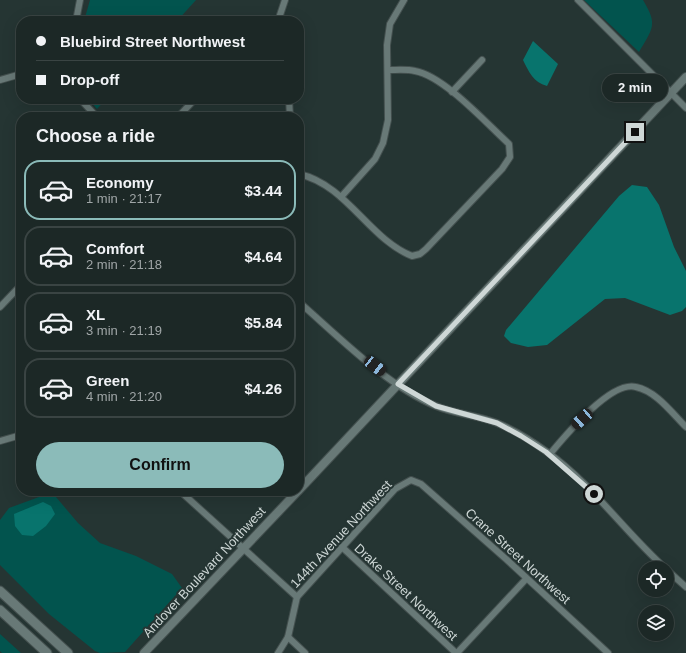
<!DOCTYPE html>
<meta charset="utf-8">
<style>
body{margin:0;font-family:Helvetica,sans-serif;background:#293432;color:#f1f3f6;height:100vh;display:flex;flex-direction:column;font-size:15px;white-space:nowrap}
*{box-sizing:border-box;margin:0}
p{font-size:13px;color:#a0a6a7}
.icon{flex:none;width:22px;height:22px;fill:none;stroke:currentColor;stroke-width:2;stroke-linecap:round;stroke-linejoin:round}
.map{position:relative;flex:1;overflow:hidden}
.drawer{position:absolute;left:16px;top:112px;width:288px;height:384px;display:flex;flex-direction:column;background:#1c2826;border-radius:16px;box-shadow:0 4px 16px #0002,0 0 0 1px #3a4443}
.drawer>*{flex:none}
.top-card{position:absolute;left:16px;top:16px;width:288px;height:88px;border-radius:16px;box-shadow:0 4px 16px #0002,0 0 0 1px #3a4443;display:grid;align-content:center;height:88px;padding:0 20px;background:#1c2826}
.tools{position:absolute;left:638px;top:561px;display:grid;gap:8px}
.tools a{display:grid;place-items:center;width:36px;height:36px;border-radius:50%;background:#1c2826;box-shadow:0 4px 16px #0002,0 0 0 1px #3a4443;font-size:20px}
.end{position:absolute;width:18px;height:18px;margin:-9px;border:5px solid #ced7d6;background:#111;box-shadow:0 0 0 2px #111}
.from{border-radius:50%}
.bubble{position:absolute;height:28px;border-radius:14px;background:#1c2826;box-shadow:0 4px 16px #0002,0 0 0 1px #3a4443;font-size:13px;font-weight:600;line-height:28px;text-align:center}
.car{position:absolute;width:12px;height:24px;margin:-12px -6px;border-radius:5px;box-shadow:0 0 3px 1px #0007;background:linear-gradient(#222 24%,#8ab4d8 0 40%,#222 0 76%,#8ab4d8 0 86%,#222 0)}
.top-card b{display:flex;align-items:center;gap:14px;height:38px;font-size:15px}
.top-card b+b{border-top:1px solid #3a4443}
.top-card i{width:10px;height:10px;background:#f1f3f6}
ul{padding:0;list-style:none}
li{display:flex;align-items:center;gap:12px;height:60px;margin:0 8px 6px;padding:0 12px;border:2px solid #3a4443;border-radius:16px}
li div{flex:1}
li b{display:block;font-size:15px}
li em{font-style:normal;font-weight:600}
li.on{border-color:#8bbbb9}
li>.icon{width:36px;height:36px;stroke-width:1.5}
h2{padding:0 20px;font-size:18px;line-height:48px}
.primary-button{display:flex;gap:8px;margin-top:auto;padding:8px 20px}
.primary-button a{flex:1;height:46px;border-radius:24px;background:#8bbbb9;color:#111;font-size:16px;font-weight:600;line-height:46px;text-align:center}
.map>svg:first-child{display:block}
.green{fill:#02544e}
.water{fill:#08746d}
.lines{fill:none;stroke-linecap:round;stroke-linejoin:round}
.minor-casing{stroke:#44504f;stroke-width:8}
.tertiary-casing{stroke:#44504f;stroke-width:10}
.secondary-casing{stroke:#44504f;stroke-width:11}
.minor{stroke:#687977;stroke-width:6}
.tertiary{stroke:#687977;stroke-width:8}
.secondary{stroke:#687977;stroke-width:9}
.route{stroke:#ced7d6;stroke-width:5}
.labels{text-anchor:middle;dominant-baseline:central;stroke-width:4;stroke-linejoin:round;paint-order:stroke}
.street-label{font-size:13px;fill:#ced7d6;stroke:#253533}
</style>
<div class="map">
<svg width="686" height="653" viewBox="0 0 686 653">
<rect width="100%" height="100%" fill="#253533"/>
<g class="green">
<polygon points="90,0 196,0 177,21 84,21"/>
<path d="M584,0h59c15,25 10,28 -4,52z"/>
<polygon points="89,99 106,99 97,109"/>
<polygon points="39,497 56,497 78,523 100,543 136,556 172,574 182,588 125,652 100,653 95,651 49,614 0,565 0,520 9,508"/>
<polygon points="0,634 21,653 2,653 0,651"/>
</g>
<g class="water">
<path d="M533,41l25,23 -11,22c-14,-4 -18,-14 -24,-26z"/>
<polygon points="632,185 647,187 659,205 674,247 686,271 686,307 682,311 670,315 625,298 605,299 547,345 528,347 511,343 504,336 506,330 619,196"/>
<polygon points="43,502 51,506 55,514 46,526 33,536 22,535 15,526 14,514"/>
</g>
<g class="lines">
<defs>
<g id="minor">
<polyline points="578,0 686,108"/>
<polyline points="76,21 80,0"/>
<polyline points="278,21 285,0"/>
<polyline points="0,80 21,74"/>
<polyline points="452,92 482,60"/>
<polyline points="80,99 97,117"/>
<polyline points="289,99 290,117"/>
<polyline points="178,117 195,99"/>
<path d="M299,174c48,11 70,65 113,82l8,-2 6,-5 76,-80 8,-12 -1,-13c-22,-20 -65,-68 -94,-73 -8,-2 -18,-1 -27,-1"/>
<polyline points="341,197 375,159 383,143 388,120 387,45 390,24 404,0"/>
<path d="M299,302c40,35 88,84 137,104 19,8 41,9 61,17 17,7 35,18 50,29 45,32 77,79 118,116"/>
<polyline points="0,307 21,285"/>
<polyline points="0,441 21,435"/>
<path d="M550,454c15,-18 61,-74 86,-67 20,4 36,26 50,40"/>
<polyline points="180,491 297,597"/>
<polyline points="342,547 456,653"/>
<polyline points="667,570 686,587"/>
<polyline points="288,637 305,653"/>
<polyline points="278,653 288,637 297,597 395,489 411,480 421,484 506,559 608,653"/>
<polyline points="457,653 526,579"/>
</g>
<g id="tertiary">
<polyline points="299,490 686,77"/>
<polyline points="144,653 298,491"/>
</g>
<g id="secondary">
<polyline points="0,591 68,653"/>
<polyline points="0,610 47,653"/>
</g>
</defs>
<use href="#minor" class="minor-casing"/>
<use href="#tertiary" class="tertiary-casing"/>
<use href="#secondary" class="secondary-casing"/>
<use href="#minor" class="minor"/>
<use href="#tertiary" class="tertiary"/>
<use href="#secondary" class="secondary"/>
</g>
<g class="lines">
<polyline class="route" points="594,494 546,452 521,436 497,423 436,406 398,384 635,132"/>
</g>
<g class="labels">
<g class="street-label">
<text transform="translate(341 534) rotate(-47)">144th Avenue Northwest</text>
<text transform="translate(518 556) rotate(42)">Crane Street Northwest</text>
<text transform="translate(204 572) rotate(-47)">Andover Boulevard Northwest</text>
<text transform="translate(406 592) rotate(43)">Drake Street Northwest</text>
</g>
</g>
</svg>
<div class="tools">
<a><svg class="icon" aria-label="locate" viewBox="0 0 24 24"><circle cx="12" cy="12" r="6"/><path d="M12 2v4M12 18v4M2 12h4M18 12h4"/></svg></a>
<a><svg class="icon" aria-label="layers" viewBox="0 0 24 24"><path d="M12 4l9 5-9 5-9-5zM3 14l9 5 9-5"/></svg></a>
</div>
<i class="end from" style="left:594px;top:494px"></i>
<i class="end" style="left:635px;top:132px"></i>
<div class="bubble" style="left:602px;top:74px;width:66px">2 min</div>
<i class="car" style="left:375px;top:366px;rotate:128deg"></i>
<i class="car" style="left:582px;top:419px;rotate:228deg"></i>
<div class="top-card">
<b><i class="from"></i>Bluebird Street Northwest</b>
<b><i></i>Drop-off</b>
</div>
<section class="drawer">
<h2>Choose a ride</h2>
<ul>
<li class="on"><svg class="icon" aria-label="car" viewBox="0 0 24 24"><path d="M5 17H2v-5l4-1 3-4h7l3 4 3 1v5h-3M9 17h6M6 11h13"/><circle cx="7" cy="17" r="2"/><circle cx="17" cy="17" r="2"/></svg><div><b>Economy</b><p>1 min · 21:17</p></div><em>$3.44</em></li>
<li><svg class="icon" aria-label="car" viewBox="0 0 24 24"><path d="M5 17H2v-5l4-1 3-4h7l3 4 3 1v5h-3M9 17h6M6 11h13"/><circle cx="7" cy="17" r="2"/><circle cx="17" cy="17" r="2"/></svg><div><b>Comfort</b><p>2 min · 21:18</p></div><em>$4.64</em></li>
<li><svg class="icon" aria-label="car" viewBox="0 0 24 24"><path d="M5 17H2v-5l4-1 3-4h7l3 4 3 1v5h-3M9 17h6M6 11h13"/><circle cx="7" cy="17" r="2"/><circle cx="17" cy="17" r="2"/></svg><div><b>XL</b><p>3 min · 21:19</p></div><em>$5.84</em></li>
<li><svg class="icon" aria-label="car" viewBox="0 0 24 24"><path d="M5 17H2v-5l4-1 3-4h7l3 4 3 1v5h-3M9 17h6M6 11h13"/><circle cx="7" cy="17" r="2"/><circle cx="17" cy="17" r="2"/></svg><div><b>Green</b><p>4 min · 21:20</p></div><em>$4.26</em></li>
</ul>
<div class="primary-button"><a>Confirm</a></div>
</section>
</div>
